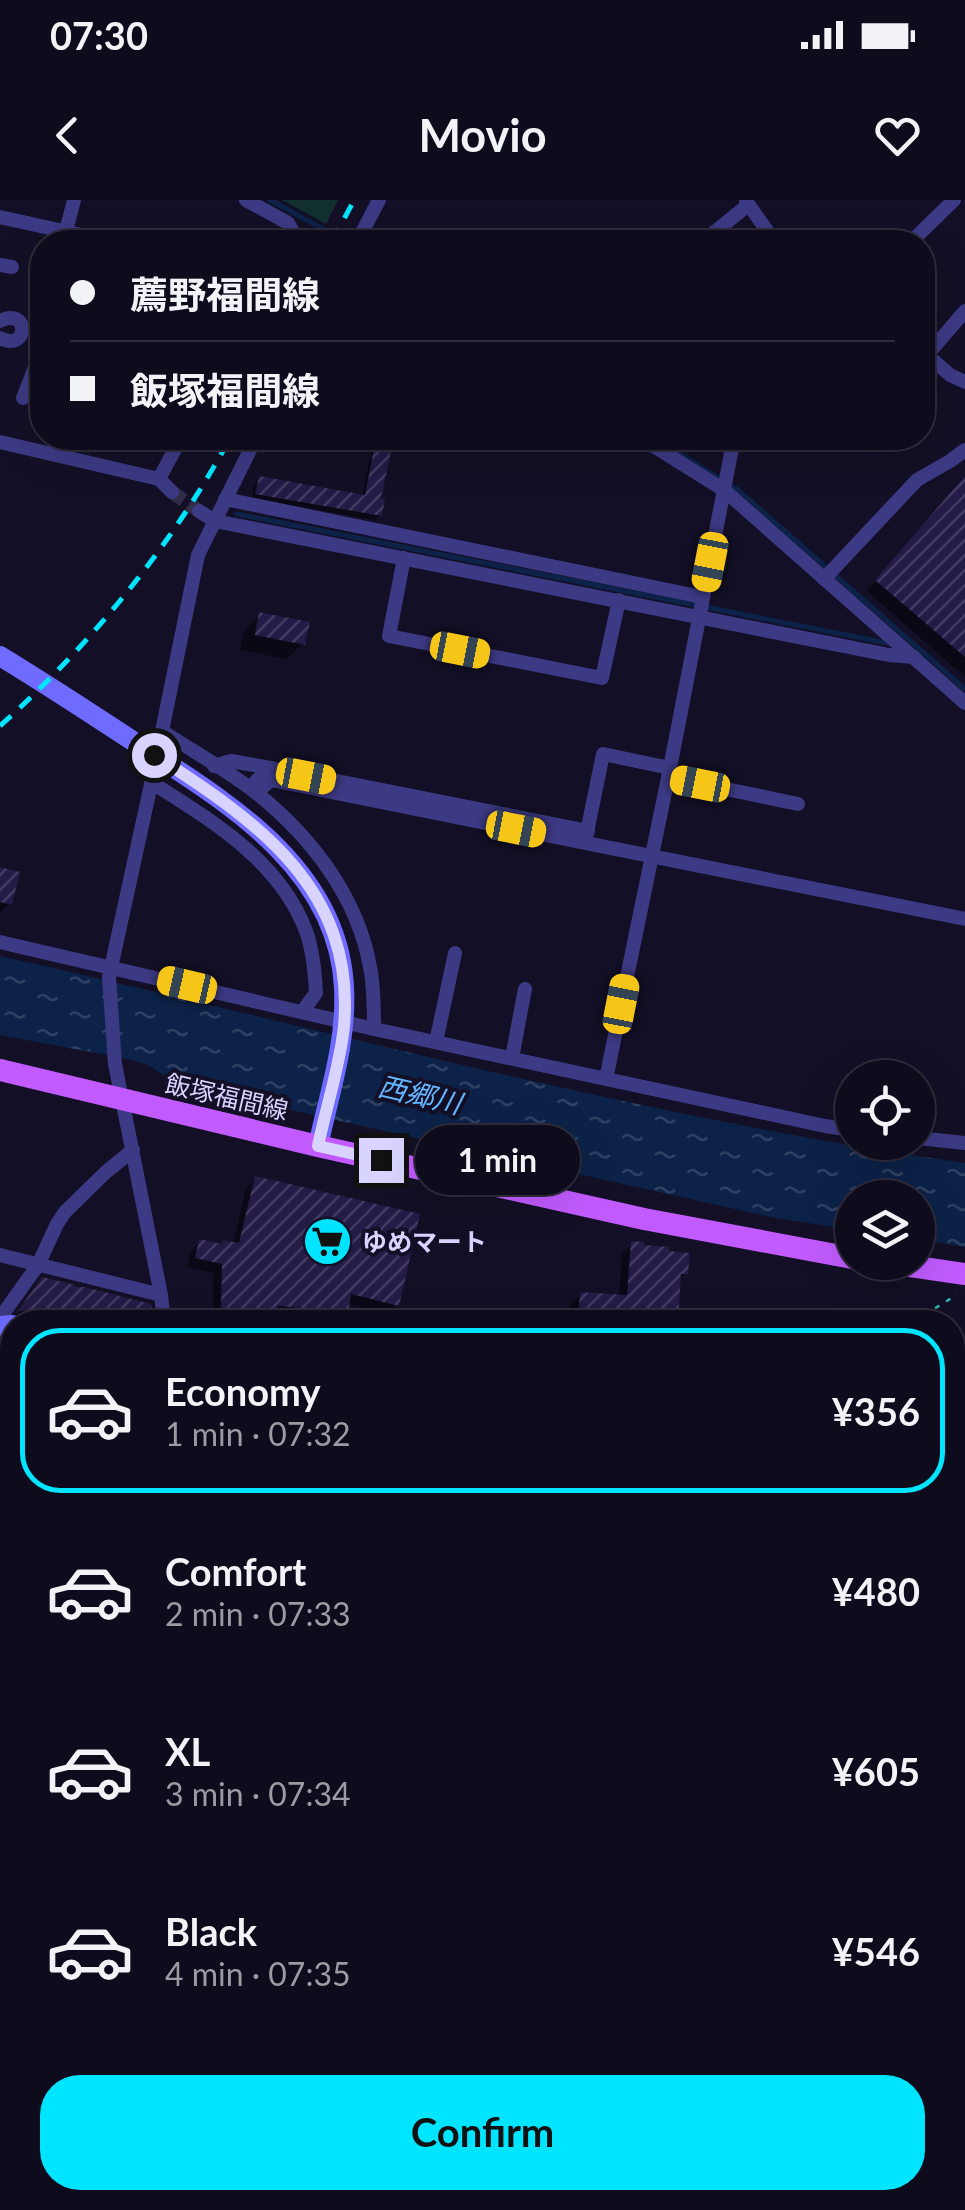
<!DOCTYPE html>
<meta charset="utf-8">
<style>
body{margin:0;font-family:Lato,"Noto Sans JP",sans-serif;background:#1c1929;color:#f1f3f6;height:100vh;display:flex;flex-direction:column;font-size:38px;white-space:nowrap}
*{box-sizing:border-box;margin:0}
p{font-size:32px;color:#9b9ba3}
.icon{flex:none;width:55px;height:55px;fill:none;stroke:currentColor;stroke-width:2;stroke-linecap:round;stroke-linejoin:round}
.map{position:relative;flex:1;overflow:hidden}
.drawer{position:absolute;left:0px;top:1110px;width:965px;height:900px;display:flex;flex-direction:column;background:#0e0b1c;border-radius:40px 40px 0 0;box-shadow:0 10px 40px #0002,0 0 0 2px #2e2b3b}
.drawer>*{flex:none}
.banner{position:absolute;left:30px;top:30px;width:905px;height:220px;border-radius:40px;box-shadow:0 10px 40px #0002,0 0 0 2px #2e2b3b;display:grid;align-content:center;height:220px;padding:0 40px;background:#0e0b1c}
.controls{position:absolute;left:835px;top:860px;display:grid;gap:20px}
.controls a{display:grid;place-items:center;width:100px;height:100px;border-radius:50%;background:#0e0b1c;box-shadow:0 10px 40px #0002,0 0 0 2px #2e2b3b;font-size:50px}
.end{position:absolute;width:45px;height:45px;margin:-22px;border:12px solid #d9d4ff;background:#111;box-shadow:0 0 0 5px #111}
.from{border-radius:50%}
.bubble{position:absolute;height:70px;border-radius:35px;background:#0e0b1c;box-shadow:0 10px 40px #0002,0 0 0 2px #2e2b3b;font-size:32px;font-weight:700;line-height:70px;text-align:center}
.car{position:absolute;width:30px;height:60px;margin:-30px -15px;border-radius:12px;box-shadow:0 0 8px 2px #0007;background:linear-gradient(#f5c518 24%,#345 0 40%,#f5c518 0 76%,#345 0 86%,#f5c518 0)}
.banner b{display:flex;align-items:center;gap:35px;height:95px;font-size:38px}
.banner b+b{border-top:2px solid #2e2b3b}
.banner i{width:25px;height:25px;background:#f1f3f6}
ul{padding:18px 0 0;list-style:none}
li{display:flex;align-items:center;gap:30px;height:165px;margin:0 20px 15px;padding:0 20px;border:5px solid transparent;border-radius:40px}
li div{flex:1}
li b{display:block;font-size:38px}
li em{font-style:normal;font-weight:700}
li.selected{border-color:#00e5ff}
li>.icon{width:90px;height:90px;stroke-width:1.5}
.action{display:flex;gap:20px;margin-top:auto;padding:20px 40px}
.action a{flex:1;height:115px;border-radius:40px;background:#00e5ff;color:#111;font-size:40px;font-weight:700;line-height:115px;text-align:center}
.status{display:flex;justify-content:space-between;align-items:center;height:70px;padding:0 50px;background:#0e0b1c;direction:ltr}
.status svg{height:28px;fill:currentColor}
header{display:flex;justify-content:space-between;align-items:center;height:130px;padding:0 40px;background:#0e0b1c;font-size:45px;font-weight:700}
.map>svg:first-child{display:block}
.park{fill:#12302f}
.water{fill:url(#water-ripples)}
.shadow{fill:#0007}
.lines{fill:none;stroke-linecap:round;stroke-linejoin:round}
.stream{stroke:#0c2248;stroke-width:5}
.building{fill:url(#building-hatch)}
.street-tunnel{stroke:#312d47;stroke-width:14;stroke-dasharray:14 7;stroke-linecap:butt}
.path{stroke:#2fb8b0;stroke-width:2.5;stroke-dasharray:5 8;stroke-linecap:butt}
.street{stroke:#3d3a85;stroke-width:14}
.secondary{stroke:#6f6bff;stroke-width:20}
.primary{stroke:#c25bff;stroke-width:22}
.rail{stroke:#00e5ff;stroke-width:5;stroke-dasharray:15 12;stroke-linecap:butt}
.street-bridge{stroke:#3d3a85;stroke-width:14}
.route{stroke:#d9d4ff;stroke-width:12}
.labels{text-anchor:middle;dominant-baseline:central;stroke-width:8;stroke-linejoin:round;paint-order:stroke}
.street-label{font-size:25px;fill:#d9d4ff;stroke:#130f26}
.poi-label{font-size:25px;font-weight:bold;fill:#d9d4ff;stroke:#130f26;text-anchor:start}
.water-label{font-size:28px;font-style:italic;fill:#62b6ff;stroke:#130f26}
</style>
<div class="status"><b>07:30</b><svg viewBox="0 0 49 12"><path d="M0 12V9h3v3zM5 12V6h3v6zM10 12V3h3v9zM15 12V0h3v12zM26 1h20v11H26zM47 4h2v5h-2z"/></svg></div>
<header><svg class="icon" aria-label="back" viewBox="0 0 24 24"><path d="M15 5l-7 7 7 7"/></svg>Movio<svg class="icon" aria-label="heart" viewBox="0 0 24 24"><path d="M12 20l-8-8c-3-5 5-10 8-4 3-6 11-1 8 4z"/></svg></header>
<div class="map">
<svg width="965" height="2010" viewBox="0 0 965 2010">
<defs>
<pattern id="water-ripples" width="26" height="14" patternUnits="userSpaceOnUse" patternTransform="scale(2.5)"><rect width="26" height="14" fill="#0c2248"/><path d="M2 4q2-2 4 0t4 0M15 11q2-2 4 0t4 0" fill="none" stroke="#2f4163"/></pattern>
<pattern id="building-hatch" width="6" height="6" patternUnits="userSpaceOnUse" patternTransform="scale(2.5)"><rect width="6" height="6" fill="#241b47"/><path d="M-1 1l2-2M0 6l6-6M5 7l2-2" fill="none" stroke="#433b63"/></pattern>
</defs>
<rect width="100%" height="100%" fill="#130f26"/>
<polygon class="park" points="282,0 338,0 326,24"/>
<path class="water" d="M0,756c321,72 639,161 965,207v84l-47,-8v-41h-66v32l-81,-13 -592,-132 -31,-20 -20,-6 -128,-24z"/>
<g class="shadow">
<polygon points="374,238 391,238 378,300 380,315 375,320 252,298 255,283 260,279 362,297"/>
<polygon points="965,280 965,477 867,391"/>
<polygon points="260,415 303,443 287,459 240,450 244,431"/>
<polygon points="0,670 10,703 0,713"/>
<polygon points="256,979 396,1104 387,1114 347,1104 346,1114 337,1122 307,1121 307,1118 270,1115 265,1120 213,1117 213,1073 187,1067 191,1051 200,1042 220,1046 233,1044 246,988"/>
<polygon points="632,1044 686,1073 678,1081 675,1122 570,1122 571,1104 581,1094 619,1097 622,1054"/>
<polygon points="39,1084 149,1107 145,1111 43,1111 41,1113 18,1114"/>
<polygon points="737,1111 782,1117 781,1122 729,1122 730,1118"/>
<polygon points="842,1116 858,1120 858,1122 837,1122"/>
<polygon points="12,1148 12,1204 11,1205 0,1204 0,1154"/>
<polygon points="965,1217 965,1298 952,1297 952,1244"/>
<polygon points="952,1393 959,1396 952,1411"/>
<polygon points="965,1576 965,1637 952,1633 952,1609"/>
<polygon points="952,1656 965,1662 965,1697 952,1690"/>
<polygon points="952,1745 965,1751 965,1787 952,1780"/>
<polygon points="965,1991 965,2010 944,2010 946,2000 952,1998 953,1992 960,1996"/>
<polygon points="804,1998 822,1998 826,2000 825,2010 808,2010 800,2005"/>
</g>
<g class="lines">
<g class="stream">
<polyline points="270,0 347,42"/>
<polyline points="655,238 738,290 965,489"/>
<polyline points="237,314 887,443"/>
</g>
</g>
<g class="building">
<polygon points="376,238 394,238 381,298 385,299 382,316 255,294 259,276 365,295"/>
<polygon points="965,276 965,457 875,380"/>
<polygon points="259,412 310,422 305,445 255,435"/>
<polygon points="0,667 20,672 12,705 0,702"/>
<polygon points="255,976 420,1014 399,1106 351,1094 348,1115 315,1113 315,1109 278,1106 277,1112 221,1109 222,1064 195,1058 199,1039 222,1044 223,1040 239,1043"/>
<polygon points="631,1041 644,1042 644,1045 669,1047 669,1051 690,1053 688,1074 681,1074 678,1122 578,1122 580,1092 627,1095"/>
<polygon points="42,1077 76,1085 75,1087 85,1087 151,1104 152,1108 46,1108 47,1110 18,1111"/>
<polygon points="736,1109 784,1114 783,1122 734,1122"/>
<polygon points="12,1145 12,1198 0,1196 1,1150"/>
<polygon points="965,1219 965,1292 952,1291 955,1254 952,1254 952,1247"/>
<polygon points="952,1487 965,1490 965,1508 963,1507 958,1531 952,1531"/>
<polygon points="952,1569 965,1574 965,1627 952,1622"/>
<polygon points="952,1653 965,1660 965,1686 952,1679"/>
<polygon points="952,1742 965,1749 965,1775 952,1768"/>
</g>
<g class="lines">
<polyline class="street-tunnel" points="172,292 199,311"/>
<g class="path">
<polyline points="29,108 42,89"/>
<polyline points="913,1122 950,1099 956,1093"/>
<polyline points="0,1238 12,1239"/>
<polyline points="0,1340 12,1342"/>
</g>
<g class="street">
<polyline points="246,0 288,23 293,32 289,42"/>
<polyline points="746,1 775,42"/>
<polyline points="0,17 113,42"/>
<polyline points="66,31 74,0"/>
<polyline points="357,42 379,0"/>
<polyline points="655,42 681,38"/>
<polyline points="681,42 681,38 711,35 748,5"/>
<polyline points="911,42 954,0"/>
<polyline points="0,65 12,67"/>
<polyline points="965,111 927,155 950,175 965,182"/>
<path d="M0,121c30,-15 29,32 0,17"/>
<polyline points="23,198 42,149"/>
<polyline points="641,238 724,290 965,503"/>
<polyline points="0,242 159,279 172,292"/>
<polyline points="159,279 181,238"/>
<polyline points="225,299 702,397"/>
<polyline points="199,311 215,321 889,455 914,457"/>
<polyline points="404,358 389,436 602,478 619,400"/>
<polyline points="824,379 917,280 950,261 965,250"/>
<path d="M162,531c32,21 67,40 97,64 53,43 99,103 111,172 4,20 4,41 4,62"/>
<polyline points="161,536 198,355 256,238"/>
<polyline points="214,566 231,561 271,568"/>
<polyline points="153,575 109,777 115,864 161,1095 164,1122"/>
<polyline points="668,577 798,604"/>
<polyline points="256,581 271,568 588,631"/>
<path d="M151,582c61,39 128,78 155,149 7,19 9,42 10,62l-14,19"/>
<polyline points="256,593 271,580 965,719"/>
<polyline points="586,637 603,554 670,568"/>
<polyline points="0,742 374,829 825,926 852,930"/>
<polyline points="436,842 455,753"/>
<polyline points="512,858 525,789"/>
<polyline points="606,879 670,568 734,238"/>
<polyline points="918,938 965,943"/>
<polyline points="0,1055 161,1095"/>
<polyline points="0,1118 38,1065 57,1024 65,1012 106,972 133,950"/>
<polyline points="0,1306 12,1307"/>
<polyline points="952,1314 965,1315"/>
<polyline points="952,1474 965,1477"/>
<polyline points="0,1544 12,1548"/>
<polyline points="0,1709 12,1708"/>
<polyline points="0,1932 12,1932"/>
<polyline points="952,1969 965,1974"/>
<polyline points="313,1998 321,2010"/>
<polyline points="516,1998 549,2004 556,2010"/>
<polyline points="201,2010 205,1998"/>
<polyline points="294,2010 299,1998"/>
<polyline points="490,2010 494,1998"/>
<polyline points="837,2010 844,1998"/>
<polyline points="933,2010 941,1998"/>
</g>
<g class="secondary">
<path d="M0,456c48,29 95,60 142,91 88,57 197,123 202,241 3,54 -15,106 -26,158"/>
<polyline points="106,1122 195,1122"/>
<polyline points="0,1126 12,1125"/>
</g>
<g class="primary">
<polyline points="0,870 318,946 644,1019 852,1058"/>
<polyline points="883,1062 965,1074"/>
<polyline points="952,1182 965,1154"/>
<polyline points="575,2010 581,1998"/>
</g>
<g class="rail">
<polyline points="332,42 354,0"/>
<path d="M0,526c91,-82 172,-180 230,-288"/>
</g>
<polyline class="street-bridge" points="153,575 160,542"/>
</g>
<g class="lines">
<path class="route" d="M154,555c103,66 202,134 190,271 -4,40 -18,81 -26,120l63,14"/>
</g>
<defs>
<symbol id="supermarket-disc" viewBox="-11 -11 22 22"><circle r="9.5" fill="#00e5ff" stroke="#130f26"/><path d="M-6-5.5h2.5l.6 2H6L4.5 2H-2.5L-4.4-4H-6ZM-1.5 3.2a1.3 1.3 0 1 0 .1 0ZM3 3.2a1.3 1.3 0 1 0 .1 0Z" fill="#111"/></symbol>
</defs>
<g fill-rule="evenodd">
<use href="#supermarket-disc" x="300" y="1014" width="55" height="55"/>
</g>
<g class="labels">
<g class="street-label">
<text transform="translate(227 896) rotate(13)">飯塚福間線</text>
</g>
<g class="poi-label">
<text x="362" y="1041">ゆめマート</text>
</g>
<g class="water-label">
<text transform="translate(420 894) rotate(13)">西郷川</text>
</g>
</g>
</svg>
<div class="controls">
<a><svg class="icon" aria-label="locate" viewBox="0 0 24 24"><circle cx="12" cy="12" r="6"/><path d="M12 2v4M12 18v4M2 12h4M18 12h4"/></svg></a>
<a><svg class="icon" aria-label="layers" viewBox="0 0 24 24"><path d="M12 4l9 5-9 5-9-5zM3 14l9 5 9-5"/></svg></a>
</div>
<i class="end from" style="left:154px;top:555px"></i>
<i class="end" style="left:381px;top:960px"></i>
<div class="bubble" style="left:415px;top:925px;width:165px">1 min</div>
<i class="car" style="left:710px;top:362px;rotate:191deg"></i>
<i class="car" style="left:460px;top:450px;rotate:101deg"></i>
<i class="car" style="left:306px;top:576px;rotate:101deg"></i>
<i class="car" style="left:700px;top:584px;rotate:281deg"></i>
<i class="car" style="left:516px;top:629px;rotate:101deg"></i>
<i class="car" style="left:187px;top:785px;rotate:283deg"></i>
<i class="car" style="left:621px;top:804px;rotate:11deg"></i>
<div class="banner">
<b><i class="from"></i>薦野福間線</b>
<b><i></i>飯塚福間線</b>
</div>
<section class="drawer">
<ul>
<li class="selected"><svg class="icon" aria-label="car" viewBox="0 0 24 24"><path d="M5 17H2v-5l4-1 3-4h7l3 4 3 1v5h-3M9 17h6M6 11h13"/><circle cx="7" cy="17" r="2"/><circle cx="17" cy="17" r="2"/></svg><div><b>Economy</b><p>1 min · 07:32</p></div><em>¥356</em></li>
<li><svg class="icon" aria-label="car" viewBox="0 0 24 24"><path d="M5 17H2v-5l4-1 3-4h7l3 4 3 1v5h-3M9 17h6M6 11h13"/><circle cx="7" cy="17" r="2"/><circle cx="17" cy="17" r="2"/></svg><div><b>Comfort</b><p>2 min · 07:33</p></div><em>¥480</em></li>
<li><svg class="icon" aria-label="car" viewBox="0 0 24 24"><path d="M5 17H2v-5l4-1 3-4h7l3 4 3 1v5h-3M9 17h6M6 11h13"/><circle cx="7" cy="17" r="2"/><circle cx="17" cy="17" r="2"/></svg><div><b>XL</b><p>3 min · 07:34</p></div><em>¥605</em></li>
<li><svg class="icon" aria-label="car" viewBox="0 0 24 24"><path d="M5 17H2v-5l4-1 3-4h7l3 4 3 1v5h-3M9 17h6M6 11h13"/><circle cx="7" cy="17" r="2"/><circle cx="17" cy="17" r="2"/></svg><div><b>Black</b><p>4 min · 07:35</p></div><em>¥546</em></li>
</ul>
<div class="action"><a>Confirm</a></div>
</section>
</div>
